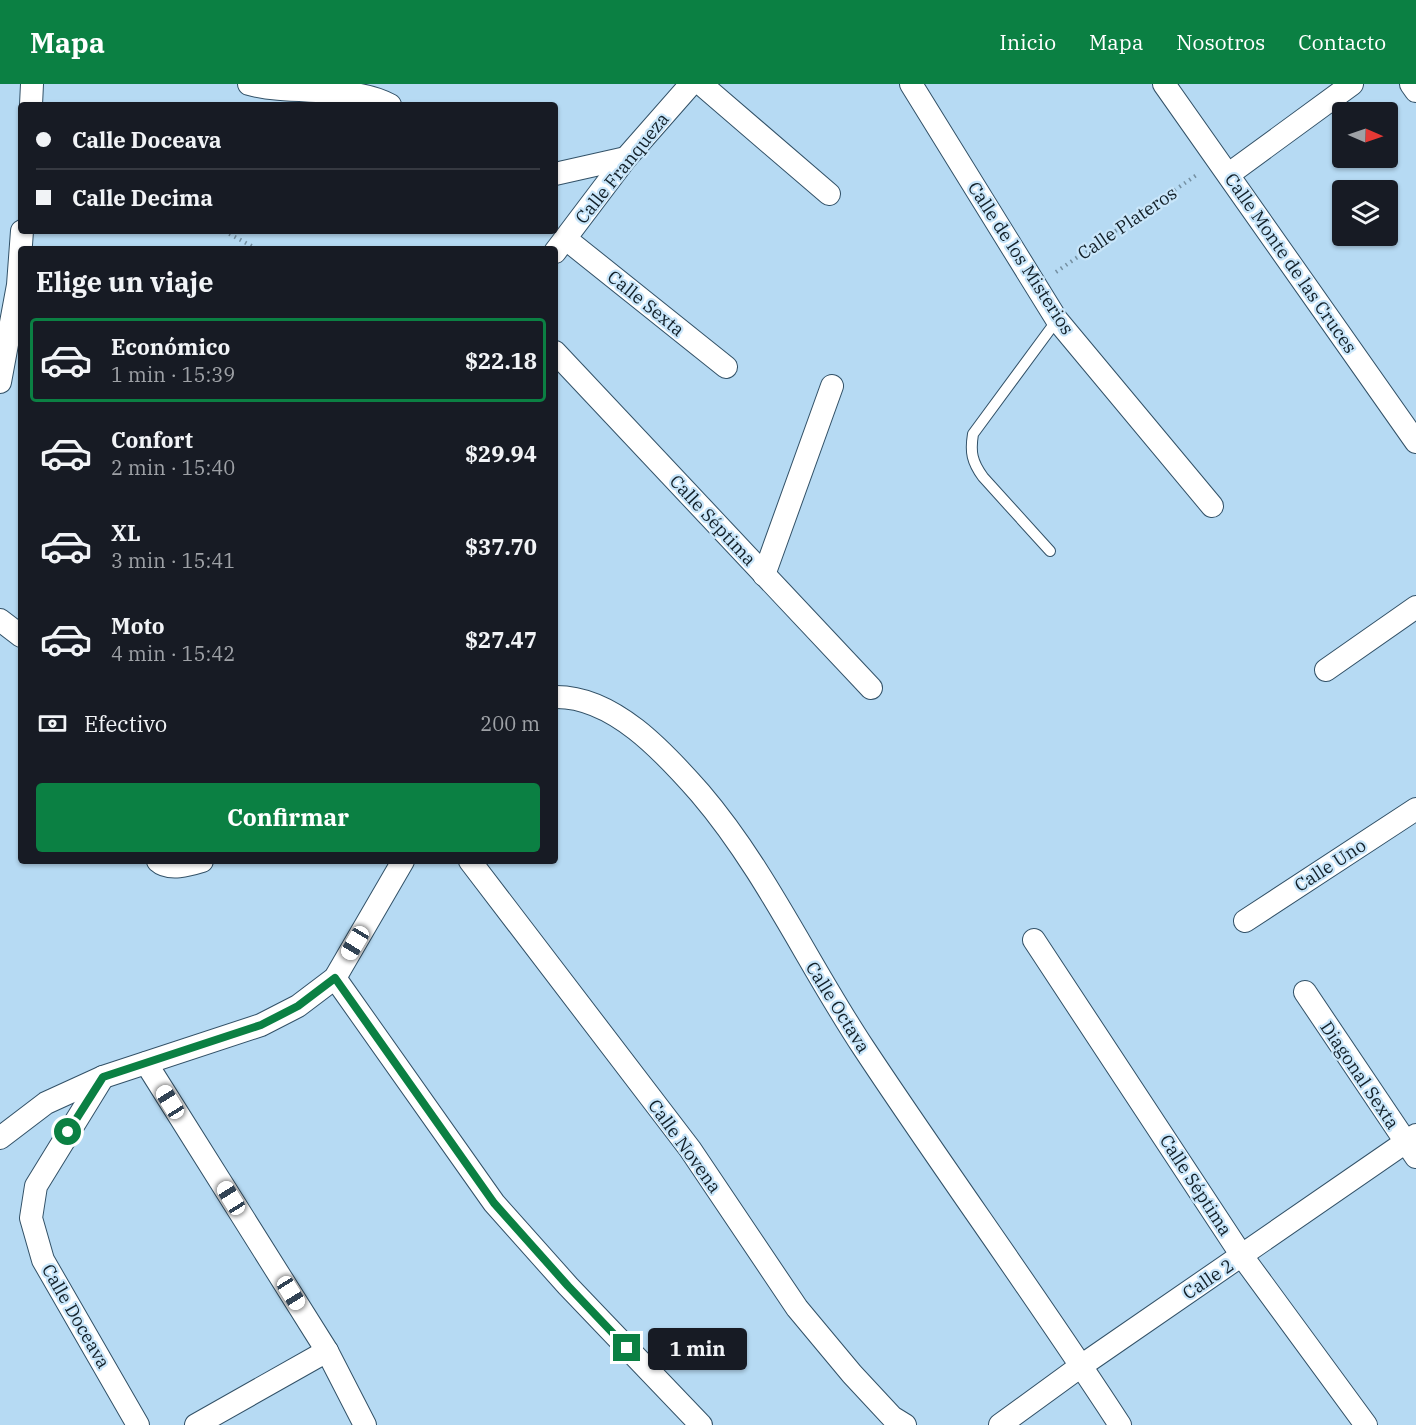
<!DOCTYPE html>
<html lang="es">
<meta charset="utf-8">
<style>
body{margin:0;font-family:"IBM Plex Serif",serif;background:#20242c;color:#f1f3f6;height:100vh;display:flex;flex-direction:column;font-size:22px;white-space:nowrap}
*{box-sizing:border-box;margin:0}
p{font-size:20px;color:#9ea1a6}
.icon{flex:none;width:33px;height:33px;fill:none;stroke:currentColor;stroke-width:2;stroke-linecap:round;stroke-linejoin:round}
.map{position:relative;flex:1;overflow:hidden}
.panel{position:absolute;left:18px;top:162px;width:540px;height:618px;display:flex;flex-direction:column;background:#171b24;border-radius:6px;box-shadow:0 2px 4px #0004}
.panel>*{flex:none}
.guide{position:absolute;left:18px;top:18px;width:540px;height:132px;border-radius:6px;box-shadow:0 2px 4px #0004;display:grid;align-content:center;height:132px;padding:0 18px;background:#171b24}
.needle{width:39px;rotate:92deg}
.tools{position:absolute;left:1332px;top:18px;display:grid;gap:12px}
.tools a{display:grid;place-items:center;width:66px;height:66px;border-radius:6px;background:#171b24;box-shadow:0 2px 4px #0004;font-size:30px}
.end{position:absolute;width:27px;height:27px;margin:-14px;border:8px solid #0b8043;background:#fff;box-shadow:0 0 0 3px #fff}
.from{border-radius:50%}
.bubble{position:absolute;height:42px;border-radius:6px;background:#171b24;box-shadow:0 2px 4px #0004;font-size:20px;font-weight:800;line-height:42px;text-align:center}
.car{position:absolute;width:18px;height:36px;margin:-18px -9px;border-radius:8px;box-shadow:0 0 4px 2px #0007;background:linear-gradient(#fff 24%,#345 0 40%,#fff 0 76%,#345 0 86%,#fff 0)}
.guide b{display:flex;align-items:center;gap:21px;height:57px;font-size:22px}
.guide b+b{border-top:2px solid #363941}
.guide i{width:15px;height:15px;background:#f1f3f6}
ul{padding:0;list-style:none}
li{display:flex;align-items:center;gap:18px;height:84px;margin:0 12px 9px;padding:0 6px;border:3px solid transparent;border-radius:6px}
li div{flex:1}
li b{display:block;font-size:22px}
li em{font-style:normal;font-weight:800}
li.on{border-color:#0b8043}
li>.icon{width:54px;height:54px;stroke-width:1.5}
h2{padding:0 18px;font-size:27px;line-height:72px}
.pay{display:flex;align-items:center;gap:15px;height:66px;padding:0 18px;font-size:22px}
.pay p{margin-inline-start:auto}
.primary-button{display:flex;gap:12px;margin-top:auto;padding:12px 18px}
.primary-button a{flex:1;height:69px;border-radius:6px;background:#0b8043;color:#fff;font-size:24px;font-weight:800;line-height:69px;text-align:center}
header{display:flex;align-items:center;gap:36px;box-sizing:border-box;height:84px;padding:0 30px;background:#0b8043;color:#fff}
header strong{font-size:28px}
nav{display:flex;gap:33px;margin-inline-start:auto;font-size:21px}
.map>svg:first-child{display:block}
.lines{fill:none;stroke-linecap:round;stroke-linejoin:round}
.service-casing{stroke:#325167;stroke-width:12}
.minor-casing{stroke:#325167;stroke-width:24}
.path{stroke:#7590a2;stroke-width:4;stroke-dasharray:1.5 4.5;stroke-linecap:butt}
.service{stroke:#fff;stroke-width:10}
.minor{stroke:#fff;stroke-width:22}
.route{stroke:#0b8043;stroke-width:8}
.labels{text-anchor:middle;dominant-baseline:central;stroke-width:4.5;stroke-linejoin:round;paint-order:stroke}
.street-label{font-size:18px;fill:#122029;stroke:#c9e6fa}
</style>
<header>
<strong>Mapa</strong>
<nav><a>Inicio</a><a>Mapa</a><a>Nosotros</a><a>Contacto</a></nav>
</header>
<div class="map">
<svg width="1416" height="1341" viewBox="0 0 1416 1341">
<rect width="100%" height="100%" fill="#b6daf3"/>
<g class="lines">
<defs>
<path id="service" d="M1050,467l-67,-74c-11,-15 -13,-25 -10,-43l84,-114"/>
<g id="minor">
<path d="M249,0c44,12 102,0 141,21"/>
<polyline points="701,0 829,110"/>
<polyline points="911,0 1057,236 1212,422"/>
<polyline points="1164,0 1416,358"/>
<polyline points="1411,0 1416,7"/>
<polyline points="31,21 32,0"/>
<polyline points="555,90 626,74"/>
<polyline points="1229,90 1352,0"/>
<polyline points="566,155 726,283"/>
<polyline points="555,168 626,74 691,0"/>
<polyline points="555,268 871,604"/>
<polyline points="0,298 18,201 22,147"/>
<polyline points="764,491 832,302"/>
<polyline points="0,536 21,552"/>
<polyline points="1326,586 1416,523"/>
<path d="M555,613c58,-1 109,55 145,96 65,76 108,171 163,254 84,127 174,250 257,378"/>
<path d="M158,777c11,10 31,4 44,0"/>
<polyline points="470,777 690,1065 797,1224 852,1290 892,1333 905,1341"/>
<polyline points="1245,837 1416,725"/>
<polyline points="1034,856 1242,1172 1366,1341"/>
<polyline points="335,894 494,1119 568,1202 701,1341"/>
<polyline points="1305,908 1416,1073"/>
<polyline points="146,979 327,1267 365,1341"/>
<polyline points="103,993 36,1102 31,1134 43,1176 138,1341"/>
<polyline points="0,1054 46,1019 103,993 261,941 298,922 335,894 403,777"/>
<polyline points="196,1341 327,1267"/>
<polyline points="1000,1341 1081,1282 1416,1051"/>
</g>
</defs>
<use href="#service" class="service-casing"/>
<use href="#minor" class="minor-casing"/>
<g class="path">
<polyline points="224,147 257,165"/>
<polyline points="1056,188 1198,90"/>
</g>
<use href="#service" class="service"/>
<use href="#minor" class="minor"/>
</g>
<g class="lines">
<polyline class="route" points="68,1048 103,993 261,941 298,922 335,894 494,1119 568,1202 627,1264"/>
</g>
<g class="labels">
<g class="street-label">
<text transform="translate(622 84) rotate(-51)">Calle Franqueza</text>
<text transform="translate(1127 139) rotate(-34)">Calle Plateros</text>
<text transform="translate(1021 174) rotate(57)">Calle de los Misterios</text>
<text transform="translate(1291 179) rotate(55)">Calle Monte de las Cruces</text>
<text transform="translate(646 219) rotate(39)">Calle Sexta</text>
<text transform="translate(713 436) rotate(47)">Calle Séptima</text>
<text transform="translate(1330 781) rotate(-33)">Calle Uno</text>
<text transform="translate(838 923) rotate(58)">Calle Octava</text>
<text transform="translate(1360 991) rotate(56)">Diagonal Sexta</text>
<text transform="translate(685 1062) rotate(54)">Calle Novena</text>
<text transform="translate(1196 1101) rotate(57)">Calle Séptima</text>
<text transform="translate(1208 1195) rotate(-34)">Calle 2</text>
<text transform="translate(76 1232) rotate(60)">Calle Doceava</text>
</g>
</g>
</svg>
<div class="tools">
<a><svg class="needle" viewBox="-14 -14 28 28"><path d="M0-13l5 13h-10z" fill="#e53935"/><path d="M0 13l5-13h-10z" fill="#9ea1a6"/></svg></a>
<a><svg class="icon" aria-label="layers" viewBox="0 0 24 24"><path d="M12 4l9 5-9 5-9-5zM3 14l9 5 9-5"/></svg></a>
</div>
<i class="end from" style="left:68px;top:1048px"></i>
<i class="end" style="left:627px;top:1264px"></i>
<div class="bubble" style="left:648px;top:1244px;width:99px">1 min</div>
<i class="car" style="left:355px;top:859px;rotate:211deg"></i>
<i class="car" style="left:170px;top:1018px;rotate:328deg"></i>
<i class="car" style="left:231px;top:1114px;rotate:328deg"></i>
<i class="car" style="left:291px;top:1209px;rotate:148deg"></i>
<div class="guide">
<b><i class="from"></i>Calle Doceava</b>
<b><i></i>Calle Decima</b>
</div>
<section class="panel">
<h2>Elige un viaje</h2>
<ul>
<li class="on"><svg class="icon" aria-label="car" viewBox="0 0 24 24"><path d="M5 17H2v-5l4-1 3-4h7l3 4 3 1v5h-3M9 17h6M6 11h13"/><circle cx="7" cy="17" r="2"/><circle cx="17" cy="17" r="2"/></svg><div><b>Económico</b><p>1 min · 15:39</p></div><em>$22.18</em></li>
<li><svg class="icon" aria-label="car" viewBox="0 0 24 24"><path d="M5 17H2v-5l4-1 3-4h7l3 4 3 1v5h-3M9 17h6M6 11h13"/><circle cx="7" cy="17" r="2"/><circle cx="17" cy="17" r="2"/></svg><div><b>Confort</b><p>2 min · 15:40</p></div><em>$29.94</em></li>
<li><svg class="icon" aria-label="car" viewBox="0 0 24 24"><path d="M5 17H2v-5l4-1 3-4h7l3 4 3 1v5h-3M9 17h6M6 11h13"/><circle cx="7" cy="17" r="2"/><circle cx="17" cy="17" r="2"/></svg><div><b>XL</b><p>3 min · 15:41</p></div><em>$37.70</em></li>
<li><svg class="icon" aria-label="car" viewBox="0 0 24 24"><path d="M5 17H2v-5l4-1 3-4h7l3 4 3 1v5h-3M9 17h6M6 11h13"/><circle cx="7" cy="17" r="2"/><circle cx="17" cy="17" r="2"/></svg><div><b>Moto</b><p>4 min · 15:42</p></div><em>$27.47</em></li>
</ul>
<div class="pay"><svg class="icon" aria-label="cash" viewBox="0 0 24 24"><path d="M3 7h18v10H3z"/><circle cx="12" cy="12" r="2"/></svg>Efectivo<p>200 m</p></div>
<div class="primary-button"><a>Confirmar</a></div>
</section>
</div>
